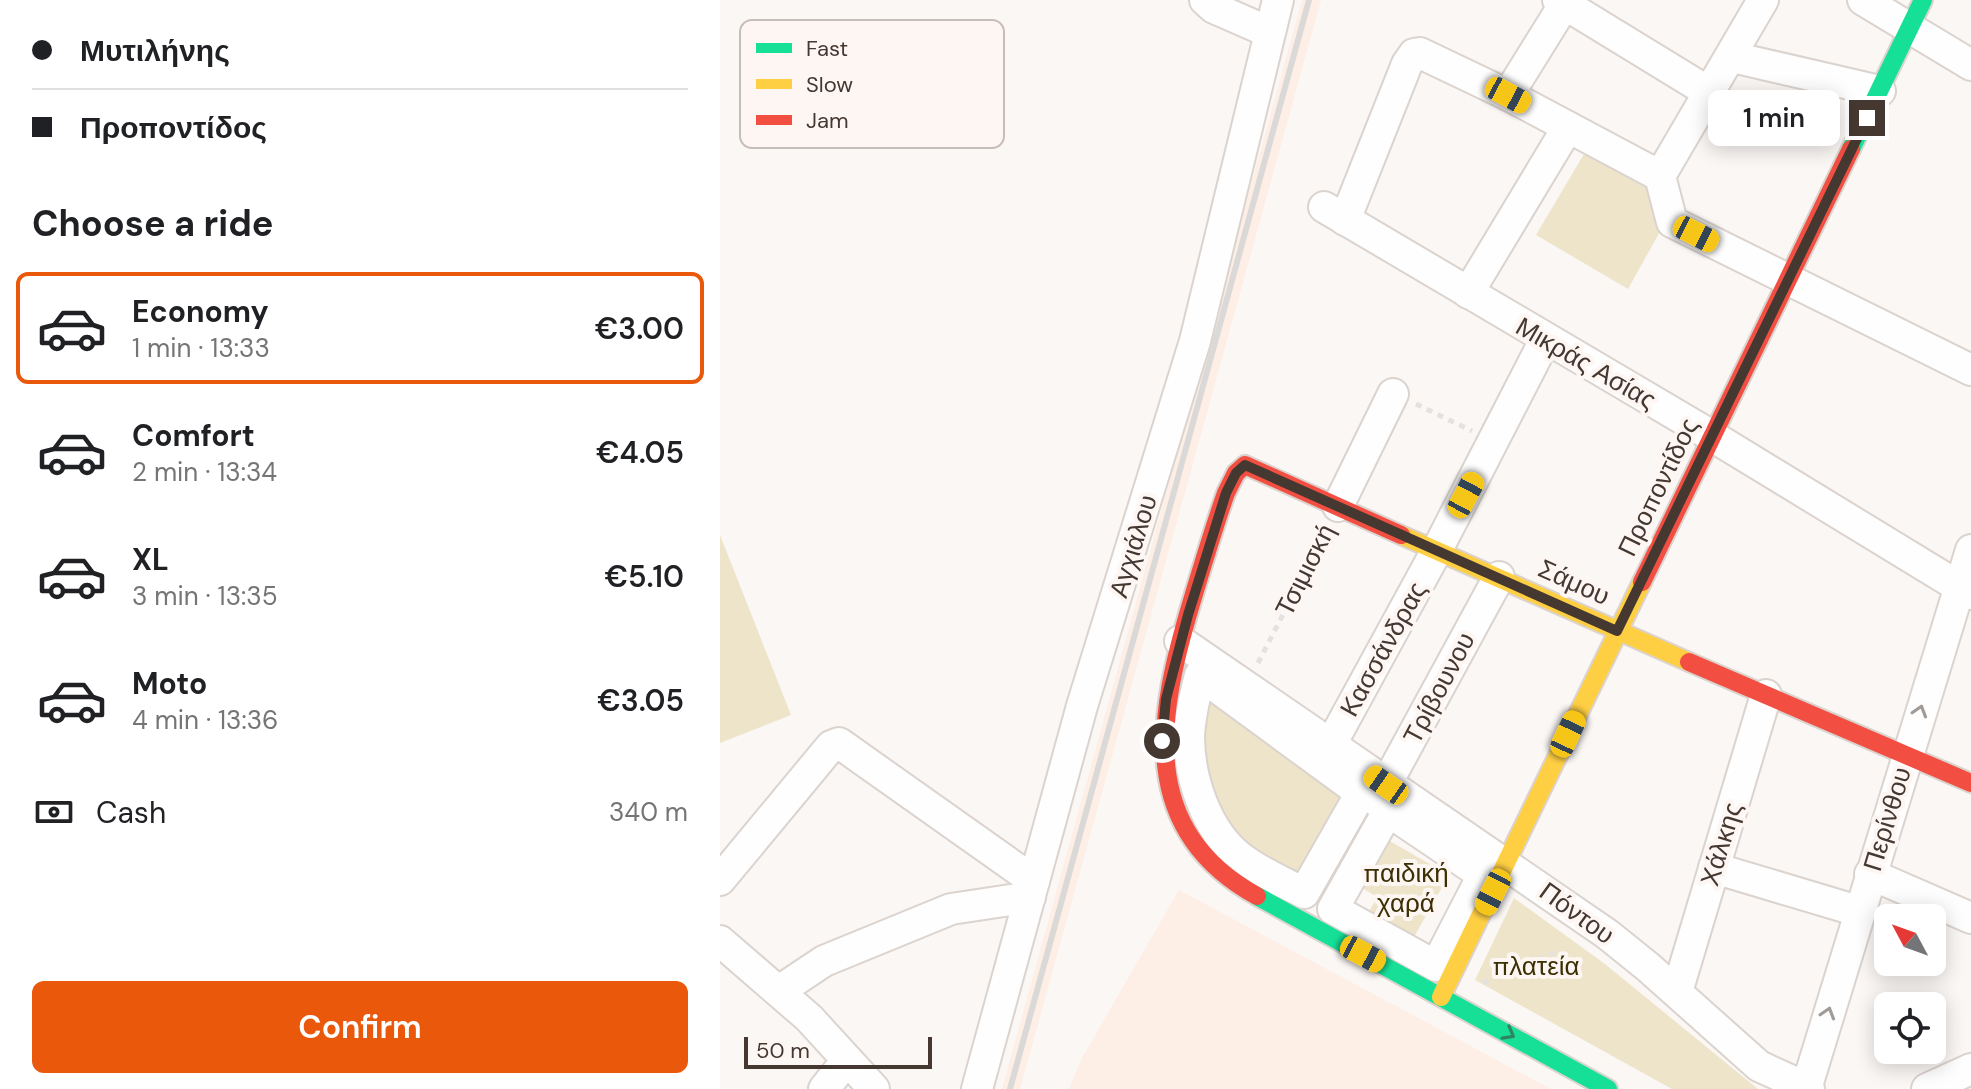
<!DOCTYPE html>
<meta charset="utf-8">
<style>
body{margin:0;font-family:"DM Sans",sans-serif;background:#f6f6f6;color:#202124;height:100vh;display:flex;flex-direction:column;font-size:30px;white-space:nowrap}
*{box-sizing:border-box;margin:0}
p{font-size:26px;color:#757577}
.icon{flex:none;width:44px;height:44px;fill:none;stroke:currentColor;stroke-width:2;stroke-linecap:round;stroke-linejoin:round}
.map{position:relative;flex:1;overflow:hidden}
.details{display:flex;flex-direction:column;background:#fff;width:720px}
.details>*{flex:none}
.top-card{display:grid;align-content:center;height:176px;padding:0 32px;background:#fff}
.needle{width:52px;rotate:311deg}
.fabs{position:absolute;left:1154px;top:904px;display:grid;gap:16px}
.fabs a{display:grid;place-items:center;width:72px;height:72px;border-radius:12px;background:#fff;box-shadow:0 4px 20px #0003;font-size:40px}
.scale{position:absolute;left:24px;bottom:20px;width:188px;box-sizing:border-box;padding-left:8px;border:4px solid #443831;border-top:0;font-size:22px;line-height:28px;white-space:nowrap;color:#443831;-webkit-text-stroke:6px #fdf6f3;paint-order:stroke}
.end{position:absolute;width:36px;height:36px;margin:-18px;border:10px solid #443831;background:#fff;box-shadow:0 0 0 4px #fff}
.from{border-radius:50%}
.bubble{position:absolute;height:56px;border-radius:12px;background:#fff;box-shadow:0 4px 20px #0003;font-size:26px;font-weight:600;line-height:56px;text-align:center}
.car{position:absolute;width:24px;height:48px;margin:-24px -12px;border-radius:10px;box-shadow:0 0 6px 2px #0007;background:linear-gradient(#f5c518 24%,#345 0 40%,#f5c518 0 76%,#345 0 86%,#f5c518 0)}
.top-card b{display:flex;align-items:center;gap:28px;height:76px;font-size:30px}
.top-card b+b{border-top:2px solid #e0e0e0}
.top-card i{width:20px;height:20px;background:#202124}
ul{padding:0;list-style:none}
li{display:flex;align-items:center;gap:24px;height:112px;margin:0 16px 12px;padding:0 16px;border:4px solid transparent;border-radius:12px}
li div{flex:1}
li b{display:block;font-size:30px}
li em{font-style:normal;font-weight:600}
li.current{border-color:#ea580c}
li>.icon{width:72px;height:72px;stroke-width:1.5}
h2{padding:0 32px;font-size:36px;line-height:96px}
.pay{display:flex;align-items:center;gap:20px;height:88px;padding:0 32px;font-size:30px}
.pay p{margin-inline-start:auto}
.action{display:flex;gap:16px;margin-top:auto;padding:16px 32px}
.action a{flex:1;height:92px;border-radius:12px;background:#ea580c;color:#fff;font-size:32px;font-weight:600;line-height:92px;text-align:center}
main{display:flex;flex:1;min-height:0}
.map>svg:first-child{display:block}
.built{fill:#fdeee6}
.green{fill:#eee4ca}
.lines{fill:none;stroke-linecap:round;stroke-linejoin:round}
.street-casing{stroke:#dbd3ce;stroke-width:34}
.fast-casing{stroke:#dbd3ce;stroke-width:22}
.slow-casing{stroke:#dbd3ce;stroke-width:22}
.jam-casing{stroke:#dbd3ce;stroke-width:22}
.path{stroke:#e3e2e1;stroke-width:5;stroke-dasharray:6 6;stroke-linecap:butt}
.street{stroke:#fefefe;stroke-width:30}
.fast{stroke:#16e098;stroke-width:18}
.slow{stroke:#ffcf43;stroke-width:18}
.jam{stroke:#f24e42;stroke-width:18}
.rail{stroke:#dbd9d8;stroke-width:6}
.oneway{stroke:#a19b98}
.oneway2{stroke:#2f845f}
.route{stroke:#443831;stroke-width:10}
.labels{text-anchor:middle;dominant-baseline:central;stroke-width:8;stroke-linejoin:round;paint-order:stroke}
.street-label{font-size:26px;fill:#443831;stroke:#fdf6f3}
.park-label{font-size:26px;fill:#3d3005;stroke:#fdf6f3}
.key{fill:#fdf6f3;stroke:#c6bdb9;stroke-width:2}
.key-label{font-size:22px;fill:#443831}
</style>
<main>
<section class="details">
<div class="top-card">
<b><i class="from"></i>Μυτιλήνης</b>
<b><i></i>Προποντίδος</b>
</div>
<h2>Choose a ride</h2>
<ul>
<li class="current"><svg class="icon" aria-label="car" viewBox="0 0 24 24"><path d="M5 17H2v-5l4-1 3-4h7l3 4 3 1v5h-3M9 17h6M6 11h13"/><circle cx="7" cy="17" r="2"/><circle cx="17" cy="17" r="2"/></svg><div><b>Economy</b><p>1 min · 13:33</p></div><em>€3.00</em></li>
<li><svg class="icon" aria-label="car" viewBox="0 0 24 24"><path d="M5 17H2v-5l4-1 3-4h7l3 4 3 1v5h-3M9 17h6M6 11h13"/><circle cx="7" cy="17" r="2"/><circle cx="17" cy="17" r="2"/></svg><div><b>Comfort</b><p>2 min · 13:34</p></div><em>€4.05</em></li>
<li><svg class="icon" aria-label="car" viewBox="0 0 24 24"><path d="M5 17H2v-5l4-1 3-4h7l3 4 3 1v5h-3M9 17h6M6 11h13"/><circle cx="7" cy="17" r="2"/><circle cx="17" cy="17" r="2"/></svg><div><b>XL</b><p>3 min · 13:35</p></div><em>€5.10</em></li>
<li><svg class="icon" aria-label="car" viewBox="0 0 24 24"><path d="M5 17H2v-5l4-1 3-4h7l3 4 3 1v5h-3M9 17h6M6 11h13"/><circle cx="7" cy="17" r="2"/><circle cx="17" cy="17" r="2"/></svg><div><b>Moto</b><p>4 min · 13:36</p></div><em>€3.05</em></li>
</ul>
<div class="pay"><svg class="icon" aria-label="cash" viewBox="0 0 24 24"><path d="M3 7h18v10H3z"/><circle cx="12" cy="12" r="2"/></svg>Cash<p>340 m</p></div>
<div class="action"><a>Confirm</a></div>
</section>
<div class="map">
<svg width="1251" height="1089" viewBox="0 0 1251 1089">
<rect width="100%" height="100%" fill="#fbf7f5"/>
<g class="built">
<polygon points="582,0 601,0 300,1089 282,1089"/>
<polygon points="459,890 831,1089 349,1089 362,1058"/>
</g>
<g class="green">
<polygon points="864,154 927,188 942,228 908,289 816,235"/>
<polygon points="0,535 71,715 0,743"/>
<polygon points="483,682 636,793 584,886 530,857 485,795"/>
<polygon points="661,836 729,875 690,944 645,919 657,897 634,883"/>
<polygon points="794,898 885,964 1038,1089 952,1089 755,980"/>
</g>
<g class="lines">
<defs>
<g id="street">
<polyline points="485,0 494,8 549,32"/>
<polyline points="838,0 990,93"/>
<polyline points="1143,0 1251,65"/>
<polyline points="1012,57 1160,91"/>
<polyline points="788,95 847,0"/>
<polyline points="940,176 1043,0"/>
<polyline points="604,207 992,436 1251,594"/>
<polyline points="625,220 687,64 694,54 700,53 788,95 940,176 952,222 1251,370"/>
<polyline points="748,293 848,127"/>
<polyline points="618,506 673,394"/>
<polyline points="460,641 887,934 928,967 1039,1066 1089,1089"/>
<path d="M480,675l161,118 -57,100c-21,-11 -45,-21 -64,-36 -34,-27 -51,-79 -51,-121 1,-21 6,-41 11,-61z"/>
<polyline points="610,746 717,550 825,340"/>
<polyline points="657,801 779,577"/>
<polygon points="668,811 763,875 716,966 613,909"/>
<polyline points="994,868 1138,911"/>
<polyline points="1150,874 1251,918"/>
<polyline points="0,880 111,746 119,743 314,881"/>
<polyline points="0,941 89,1018 154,1089"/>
<polyline points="59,991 104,961 231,909 310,897"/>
<polyline points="957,992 1046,695"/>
<polyline points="104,1089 127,1060"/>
<polyline points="257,1089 362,706 475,341 558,0"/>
<polyline points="1086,1089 1251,550"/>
<polyline points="1207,1089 1251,1069"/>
</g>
<g id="fast">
<polyline points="1131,149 1203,0"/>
<polyline points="537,896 888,1089"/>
</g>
<g id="slow">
<polyline points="681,535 969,662"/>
<polyline points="721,997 922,582"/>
</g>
<g id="jam">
<polyline points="922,582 1131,149"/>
<polyline points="969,662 1251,783"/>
<path d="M537,896c-121,-67 -99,-181 -66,-292 11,-37 22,-74 35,-111l10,-20 9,-8 156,70"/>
</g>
</defs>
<use href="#street" class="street-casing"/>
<use href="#fast" class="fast-casing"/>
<use href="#slow" class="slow-casing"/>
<use href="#jam" class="jam-casing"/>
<g class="path">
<polyline points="696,404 752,431"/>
<polyline points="538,663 605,533"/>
<polyline points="763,983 835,952"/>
</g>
<use href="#street" class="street"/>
<use href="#fast" class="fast"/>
<use href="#slow" class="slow"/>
<use href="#jam" class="jam"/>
<polyline class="rail" points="290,1089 589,0"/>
</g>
<defs><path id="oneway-chevron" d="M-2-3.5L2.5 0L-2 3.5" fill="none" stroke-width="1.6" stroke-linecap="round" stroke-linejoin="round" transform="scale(2)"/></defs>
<g class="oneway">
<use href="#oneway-chevron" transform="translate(1200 711) rotate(-73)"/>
<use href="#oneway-chevron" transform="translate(1108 1013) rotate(-73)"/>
</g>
<use class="oneway2" href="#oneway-chevron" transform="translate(789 1034) rotate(29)"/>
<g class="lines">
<polyline class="route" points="442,741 446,699 468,615 506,493 516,473 525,465 897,631 1147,118"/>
</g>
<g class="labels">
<g class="street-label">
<text transform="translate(866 363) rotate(30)">Μικράς Ασίας</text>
<text transform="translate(938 487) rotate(-64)">Προποντίδος</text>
<text transform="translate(413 546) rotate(-73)">Αγχιάλου</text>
<text transform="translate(585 570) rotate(-63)">Τσιμισκή</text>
<text transform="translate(854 582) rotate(24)">Σάμου</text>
<text transform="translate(663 649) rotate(-61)">Κασσάνδρας</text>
<text transform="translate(719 688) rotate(-62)">Τρίβουνου</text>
<text transform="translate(1167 819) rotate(-73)">Περίνθου</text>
<text transform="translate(1001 844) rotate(-73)">Χάλκης</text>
<text transform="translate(857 913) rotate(36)">Πόντου</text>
</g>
<g class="park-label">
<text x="686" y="873">παιδική<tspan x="686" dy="30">χαρά</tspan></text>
<text x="816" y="966">πλατεία</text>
</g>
</g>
<rect x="20" y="20" width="264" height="128" rx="12" class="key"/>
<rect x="36" y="43" width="36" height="10" fill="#16e098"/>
<rect x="36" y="79" width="36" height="10" fill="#ffcf43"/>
<rect x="36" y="115" width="36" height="10" fill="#f24e42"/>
<g class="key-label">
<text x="86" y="56">Fast</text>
<text x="86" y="92">Slow</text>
<text x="86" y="128">Jam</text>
</g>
</svg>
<div class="fabs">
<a><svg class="needle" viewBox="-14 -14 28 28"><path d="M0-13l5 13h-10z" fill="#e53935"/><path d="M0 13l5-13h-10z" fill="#757577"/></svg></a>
<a><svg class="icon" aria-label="locate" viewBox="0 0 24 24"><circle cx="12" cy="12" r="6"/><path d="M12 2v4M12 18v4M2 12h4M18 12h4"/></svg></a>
</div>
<div class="scale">50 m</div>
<i class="end from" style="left:442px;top:741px"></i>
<i class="end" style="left:1147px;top:118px"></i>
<div class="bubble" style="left:988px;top:90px;width:132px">1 min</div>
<i class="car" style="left:788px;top:95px;rotate:118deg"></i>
<i class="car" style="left:976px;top:234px;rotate:117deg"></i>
<i class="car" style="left:746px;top:495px;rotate:28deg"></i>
<i class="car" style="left:848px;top:734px;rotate:25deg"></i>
<i class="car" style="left:666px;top:785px;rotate:305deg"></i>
<i class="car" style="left:773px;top:892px;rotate:207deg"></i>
<i class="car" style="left:643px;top:954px;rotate:118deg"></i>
</div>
</main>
